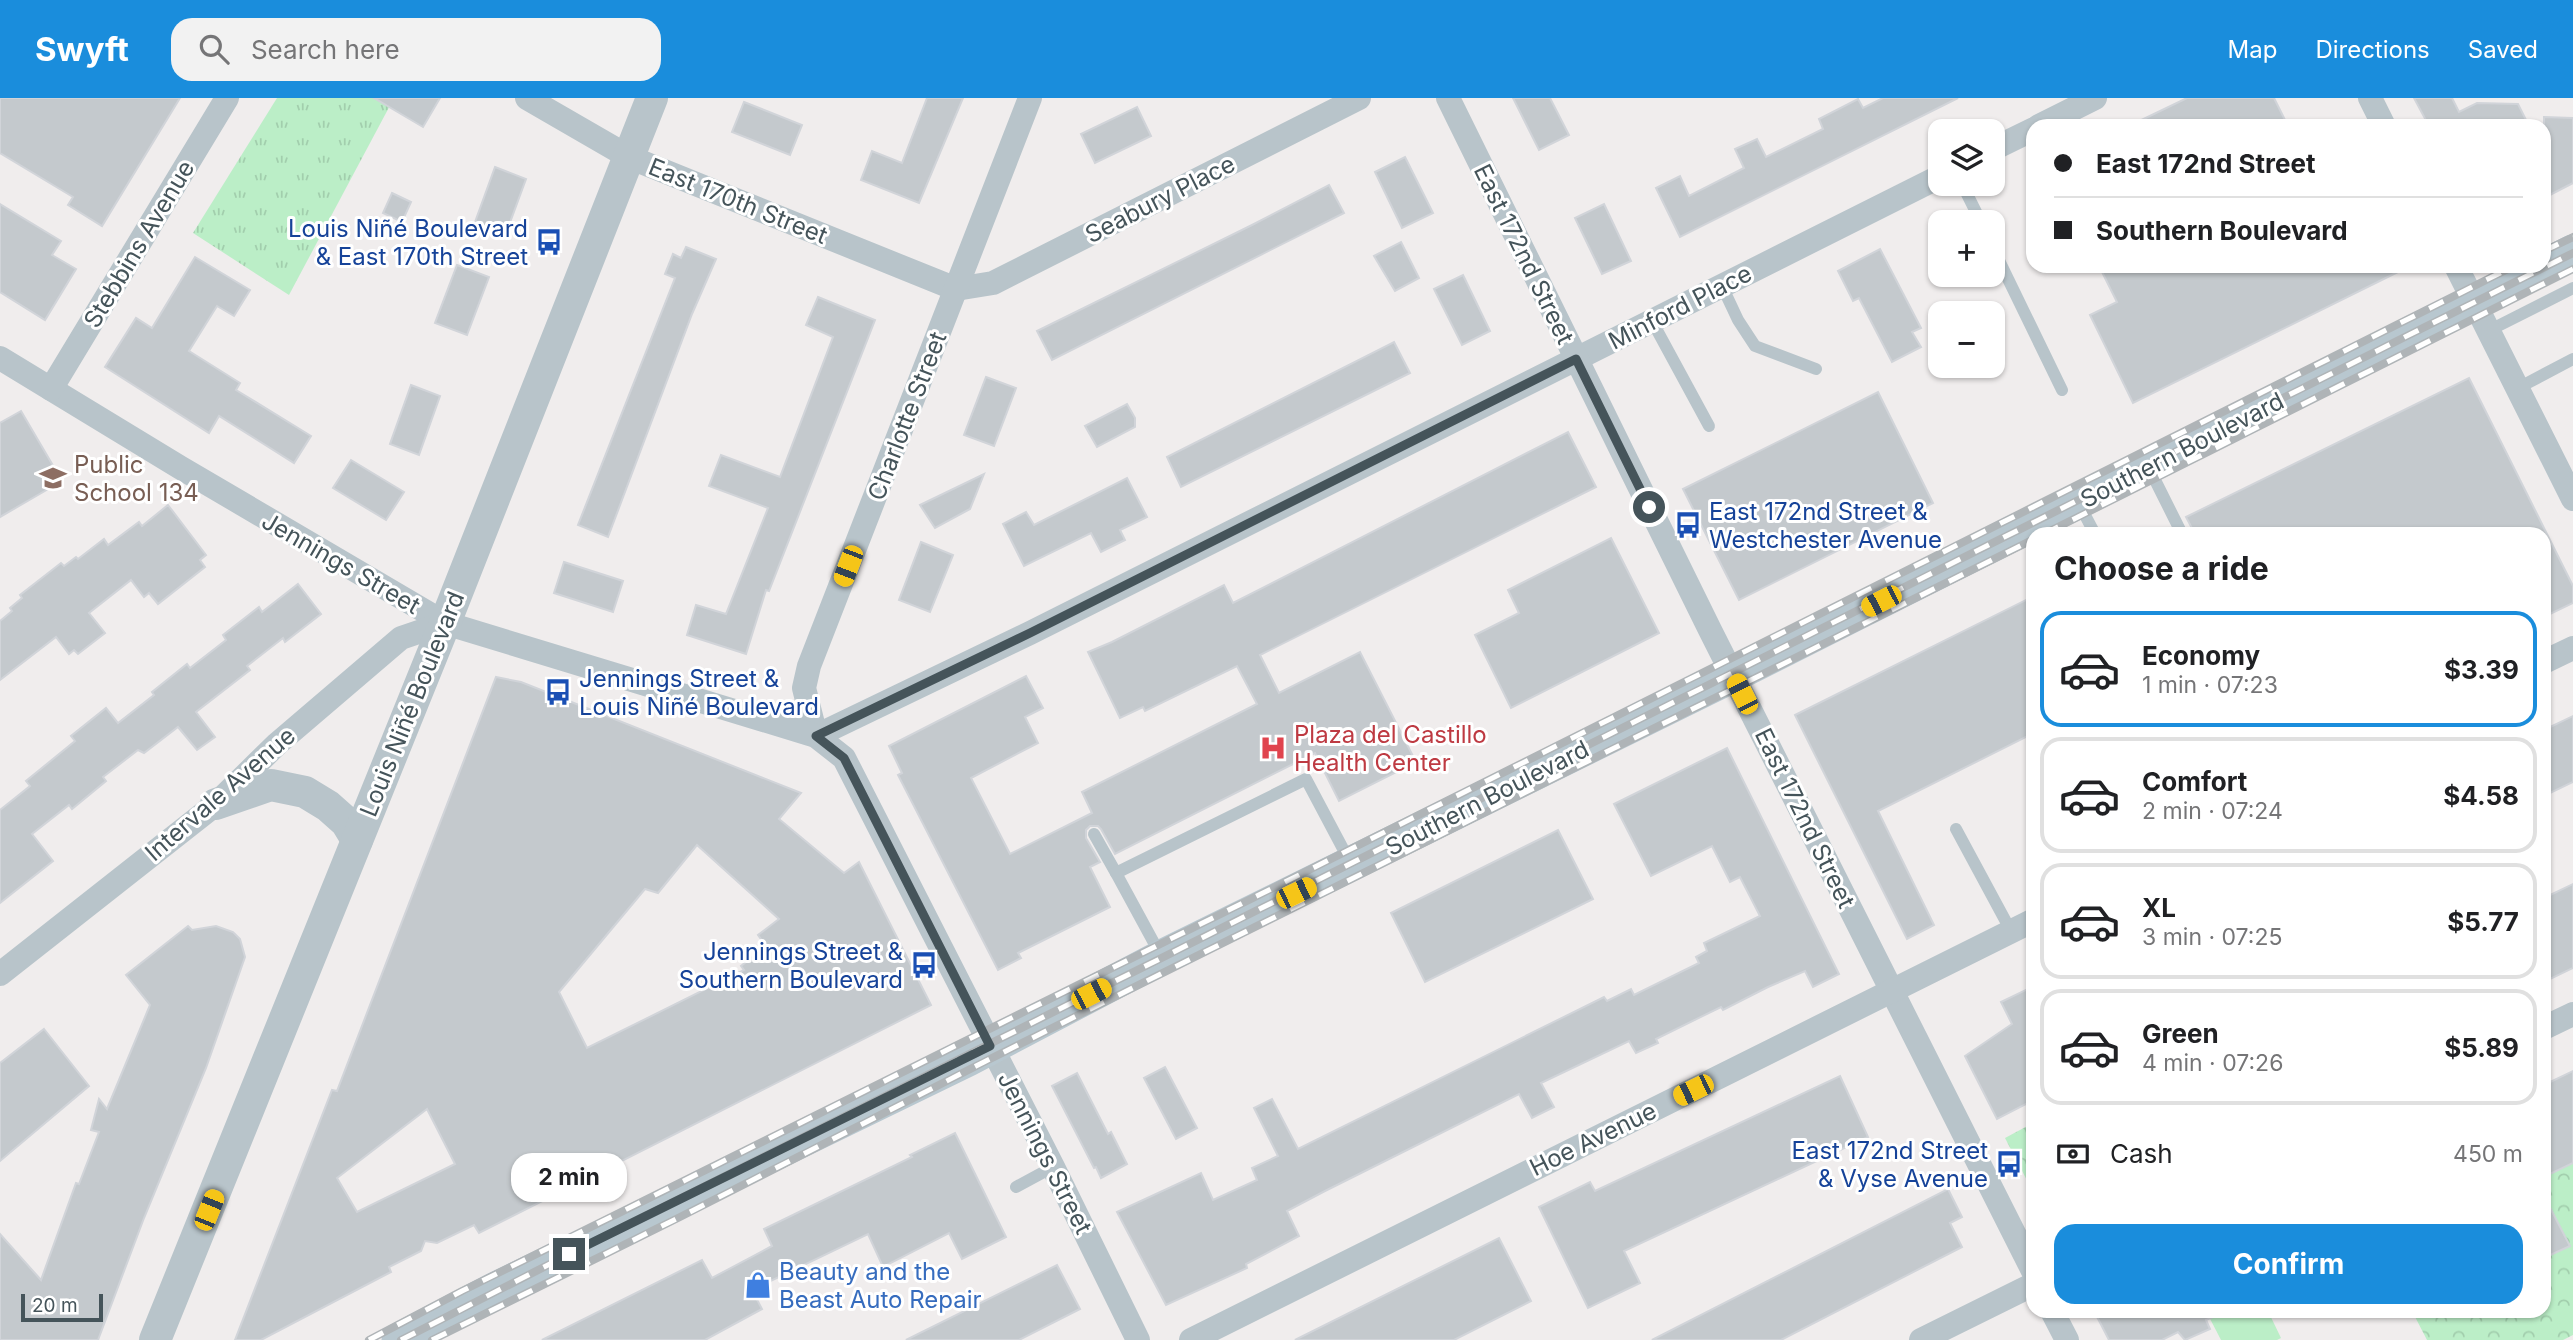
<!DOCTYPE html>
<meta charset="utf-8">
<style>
body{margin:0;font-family:Inter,sans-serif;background:#f2f2f2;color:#202124;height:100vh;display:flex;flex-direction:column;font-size:26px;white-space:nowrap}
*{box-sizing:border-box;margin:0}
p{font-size:23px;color:#757577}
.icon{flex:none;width:38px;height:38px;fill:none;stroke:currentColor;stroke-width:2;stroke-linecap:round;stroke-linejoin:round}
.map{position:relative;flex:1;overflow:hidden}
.sheet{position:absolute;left:2026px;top:429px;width:525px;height:791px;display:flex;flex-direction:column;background:#fff;border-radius:21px;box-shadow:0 2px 5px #0004}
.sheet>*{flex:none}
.banner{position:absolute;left:2026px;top:21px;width:525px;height:154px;border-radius:21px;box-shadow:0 2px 5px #0004;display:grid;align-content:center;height:154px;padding:0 28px;background:#fff}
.controls{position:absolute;left:1928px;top:21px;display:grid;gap:14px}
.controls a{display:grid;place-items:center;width:77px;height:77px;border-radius:14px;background:#fff;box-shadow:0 2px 5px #0004;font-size:35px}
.scale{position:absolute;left:21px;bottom:18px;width:82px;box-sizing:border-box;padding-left:7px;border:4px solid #45545a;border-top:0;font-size:19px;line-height:24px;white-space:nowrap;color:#45545a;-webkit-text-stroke:5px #fff;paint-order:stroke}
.end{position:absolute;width:32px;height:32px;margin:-16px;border:9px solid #45545a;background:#fff;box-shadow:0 0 0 4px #fff}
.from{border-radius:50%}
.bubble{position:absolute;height:49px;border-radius:21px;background:#fff;box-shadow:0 2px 5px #0004;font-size:23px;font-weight:700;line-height:49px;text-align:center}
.car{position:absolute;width:21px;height:42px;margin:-21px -10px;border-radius:9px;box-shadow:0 0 5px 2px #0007;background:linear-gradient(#f5c518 24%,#345 0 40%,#f5c518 0 76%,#345 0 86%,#f5c518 0)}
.banner b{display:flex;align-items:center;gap:24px;height:66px;font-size:26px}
.banner b+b{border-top:2px solid #e0e0e0}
.banner i{width:18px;height:18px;background:#202124}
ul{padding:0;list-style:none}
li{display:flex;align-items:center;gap:21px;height:116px;margin:0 14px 10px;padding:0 14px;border:4px solid #e0e0e0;border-radius:21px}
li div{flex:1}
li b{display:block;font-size:26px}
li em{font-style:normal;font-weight:700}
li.current{border-color:#1a8ddc}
li>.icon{width:63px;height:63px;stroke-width:1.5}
h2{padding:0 28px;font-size:32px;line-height:84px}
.pay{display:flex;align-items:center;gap:18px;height:77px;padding:0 28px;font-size:26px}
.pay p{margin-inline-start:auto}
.cta{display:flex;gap:14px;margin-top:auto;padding:14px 28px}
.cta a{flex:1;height:80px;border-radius:21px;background:#1a8ddc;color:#fff;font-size:28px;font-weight:700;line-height:80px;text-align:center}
header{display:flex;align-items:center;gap:42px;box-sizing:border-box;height:98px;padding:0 35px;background:#1a8ddc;color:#fff}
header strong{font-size:33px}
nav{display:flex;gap:38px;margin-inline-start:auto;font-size:24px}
.search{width:490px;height:63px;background:#f2f2f2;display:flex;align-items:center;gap:18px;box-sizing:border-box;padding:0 24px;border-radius:21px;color:#757577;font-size:26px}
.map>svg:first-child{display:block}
.grass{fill:url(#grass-tufts)}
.park{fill:url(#park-crowns)}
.garden{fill:#bbeec7}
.building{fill:#c4c9cd;stroke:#d1d4d9;stroke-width:2;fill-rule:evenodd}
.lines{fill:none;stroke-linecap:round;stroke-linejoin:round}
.service{stroke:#b8c4ca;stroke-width:12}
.minor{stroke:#b8c4ca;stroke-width:24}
.tertiary{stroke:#b8c4ca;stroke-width:32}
.secondary{stroke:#b8c7cf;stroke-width:35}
.rail-casing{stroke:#afb4b7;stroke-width:8}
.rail{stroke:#fff;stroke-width:5;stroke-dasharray:16;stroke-linecap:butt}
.route{stroke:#45545a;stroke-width:9}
.labels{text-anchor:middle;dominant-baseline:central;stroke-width:6;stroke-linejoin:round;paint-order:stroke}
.street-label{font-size:24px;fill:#45545a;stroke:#fff}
.transit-label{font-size:24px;fill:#164399;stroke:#fff;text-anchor:end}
.education-label{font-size:24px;fill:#785e54;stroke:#fff;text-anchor:start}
.health-label{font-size:24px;fill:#be3a42;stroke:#fff;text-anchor:start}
.shop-label{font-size:24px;fill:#366cbe;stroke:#fff;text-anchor:start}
</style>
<header>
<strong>Swyft</strong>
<div class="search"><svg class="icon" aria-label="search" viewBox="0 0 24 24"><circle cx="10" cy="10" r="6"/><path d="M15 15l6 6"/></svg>Search here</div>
<nav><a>Map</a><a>Directions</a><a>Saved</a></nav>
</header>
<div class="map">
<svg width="2573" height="1242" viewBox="0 0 2573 1242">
<defs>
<pattern id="grass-tufts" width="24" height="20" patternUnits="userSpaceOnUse" patternTransform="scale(1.75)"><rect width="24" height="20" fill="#bbeec7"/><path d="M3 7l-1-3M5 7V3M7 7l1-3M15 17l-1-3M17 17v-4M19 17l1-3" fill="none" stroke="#a2cead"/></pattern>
<pattern id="park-crowns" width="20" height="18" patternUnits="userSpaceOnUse" patternTransform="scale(1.75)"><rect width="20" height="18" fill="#bbeec7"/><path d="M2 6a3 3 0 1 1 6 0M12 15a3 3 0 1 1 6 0" fill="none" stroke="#a2cead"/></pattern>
</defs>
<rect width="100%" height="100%" fill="#f0eded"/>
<polygon class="grass" points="277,0 394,0 289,197 193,135"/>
<g class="park">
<polygon points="2033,1025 2033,1094 2005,1040"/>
<polygon points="2573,1065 2573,1237 2563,1242 2427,1242 2412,1213 2544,1213 2545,1160 2570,1148 2545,1098 2545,1079"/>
</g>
<polygon class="garden" points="2206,1213 2268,1213 2281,1240 2277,1242 2221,1242"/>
<g class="building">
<polygon points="0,0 180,0 102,128 68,107 73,99 0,55"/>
<polygon points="374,0 440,0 423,29"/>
<polygon points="927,0 963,0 919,105 861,82 872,53 902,65"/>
<polygon points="1513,0 1550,0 1569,37 1539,52"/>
<polygon points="1883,0 1958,0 1680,139 1656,90 1680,78 1689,98 1744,70 1735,51 1757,41 1766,59 1823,31 1819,21 1858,1 1863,10"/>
<polygon points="2187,0 2274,0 2288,28 2129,28"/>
<polygon points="2414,0 2452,0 2459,14 2477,5 2518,6 2529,28 2429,28"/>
<polygon points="744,4 802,27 790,57 732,34"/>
<polygon points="1137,9 1151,38 1095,65 1081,36"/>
<polygon points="2544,19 2573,20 2573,85 2544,100"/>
<polygon points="1405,59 1433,115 1402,130 1375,74"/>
<polygon points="495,69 526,81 505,138 474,127"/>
<polygon points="1329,87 1344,115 1052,262 1037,233 1252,127"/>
<polygon points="392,95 411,104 402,124 383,115"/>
<polygon points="0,106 61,143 52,157 76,171 45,222 0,194"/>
<polygon points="1604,106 1631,163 1602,176 1575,120"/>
<polygon points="1401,144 1419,180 1395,193 1374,158"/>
<polygon points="686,149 716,161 692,216 608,439 578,427 675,180 665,176 673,156 681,160"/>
<polygon points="1880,151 1921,230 1912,234 1921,249 1892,264 1859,200 1853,203 1838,173"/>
<polygon points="195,159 250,192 234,218 217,208 189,253 240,285 236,292 311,338 294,365 219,318 209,335 105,269 136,220 152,230"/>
<polygon points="457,167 489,179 467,237 435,225"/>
<polygon points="2099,168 2410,168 2133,305 2090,217 2117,204"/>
<polygon points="1463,177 1490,233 1462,247 1434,191"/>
<polygon points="818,199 875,222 769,493 766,492 746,556 687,537 696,507 726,516 768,410 709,388 721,357 780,379 833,239 806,227"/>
<polygon points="1394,244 1410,275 1181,389 1167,359"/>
<polygon points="986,279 1016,290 994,348 964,337"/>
<polygon points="2469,280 2573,488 2573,505 2544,519 2544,436 2195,436 2186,419"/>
<polygon points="411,287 440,298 419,357 390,346"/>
<polygon points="1878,294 1933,405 1739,502 1683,391"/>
<polygon points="1127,306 1135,320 1135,329 1097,349 1085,328"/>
<polygon points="21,313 62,383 0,419 0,325"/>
<polygon points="1568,334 1596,389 1260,557 1279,595 1360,554 1416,664 1339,703 1315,655 1115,756 1101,731 1098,728 1090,728 1086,732 1086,740 1100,764 1090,769 1110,809 1018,855 1021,860 998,872 898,677 902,675 889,648 1026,578 1043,610 1025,619 1038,645 971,680 1010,756 1092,715 1082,694 1257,606 1237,568 1145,613 1143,609 1120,620 1088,554 1112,544 1224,487 1233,505"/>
<polygon points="351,362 404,394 386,422 333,390"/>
<polygon points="984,376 970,411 935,430 920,407"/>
<polygon points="1127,380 1147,419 1120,432 1125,442 1101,454 1091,435 1024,468 1003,426 1026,414 1034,427"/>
<polygon points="168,407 206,457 200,462 205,469 158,506 149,495 144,499 131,482 89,515 105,535 78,556 74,552 69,556 56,539 0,582 0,523 12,513 10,510 22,500 20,497 61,465 64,468 76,459 78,461 104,441 108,447 139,424 142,428"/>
<polygon points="1611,440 1659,535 1511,610 1475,537 1519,515 1508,492"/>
<polygon points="921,444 953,457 930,514 899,502"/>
<polygon points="564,464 623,483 613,514 554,495"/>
<polygon points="298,486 321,516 285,544 283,540 247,568 250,572 196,614 215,639 197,652 178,629 144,655 138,652 103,679 106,683 72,711 69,707 32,736 53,763 0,805 0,712 30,688 26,683 75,643 71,638 106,610 118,625 154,597 152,594 187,566 190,570 226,542 223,537 259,509 262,514"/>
<polygon points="2034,498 2034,635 1878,713 1934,827 1907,841 1795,617"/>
<path d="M496,579l25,5 280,111 -22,26 65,54 15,-11 72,143 -452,228 -5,-8 -37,18 -12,-2 -4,10 -32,16 2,5 -130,68h-26l97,-250 5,1zM697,747l82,74 -21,16 8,11 -25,20 3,4 -157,78 -28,-56 86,-103 13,4zM427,1011l28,55 -98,48 -20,-34z"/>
<polygon points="2573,618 2573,684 2544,698 2544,632"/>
<polygon points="1727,650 1839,876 1813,889 1805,873 1768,889 1723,912 1721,909 1656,941 1658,945 1636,955 1629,943 1541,985 1554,1009 1532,1020 1519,996 1325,1093 1287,1113 1299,1138 1246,1166 1247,1170 1166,1207 1117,1114 1201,1075 1213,1102 1257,1082 1252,1070 1278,1058 1254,1010 1272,1001 1298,1051 1604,899 1607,903 1631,891 1634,897 1699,865 1696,859 1707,853 1704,845 1760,818 1740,779 1730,784 1712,748 1651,778 1614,706"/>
<polygon points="1558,732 1593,801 1425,884 1391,815"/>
<polygon points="2573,786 2573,870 2544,884 2544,800"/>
<polygon points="188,828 192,832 216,828 233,834 240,841 245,859 206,970 144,1120 98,1242 0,1242 0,1136 41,1182 76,1085 79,1086 99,1034 91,1032 99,1001 107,1011 150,907 126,877"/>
<polygon points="2034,888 2034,1002 1997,1021 1965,958 2012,926 2001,904"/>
<polygon points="44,931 89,988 0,1063 0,965"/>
<polygon points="1165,969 1197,1030 1176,1041 1144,980"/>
<polygon points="2573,973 2573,1065 2544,1079 2544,987"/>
<polygon points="1077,975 1108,1036 1111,1034 1127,1066 1101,1080 1096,1069 1094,1070 1052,988"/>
<polygon points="1840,978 1868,1039 1624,1153 1640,1185 1588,1210 1539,1109 1590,1084 1595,1093"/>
<polygon points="955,1035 1006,1139 962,1161 949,1135 883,1169 868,1136 752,1192 762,1211 705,1242 542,1242 702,1162 712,1180 772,1148 764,1131 912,1059 910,1057"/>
<polygon points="1948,1091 1962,1119 1950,1125 1962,1149 1781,1242 1652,1242"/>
<polygon points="2544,1098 2570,1148 2544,1160"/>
<polygon points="1499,1140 1531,1203 1454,1242 1295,1242"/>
<polygon points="1057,1167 1080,1211 1019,1242 906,1242"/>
<polygon points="2094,1213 2227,1213 2206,1222 2210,1231 2185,1242 2178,1234 2162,1242 2109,1242"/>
</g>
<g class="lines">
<g class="service">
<polyline points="1962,86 1981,124"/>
<polyline points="1993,150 2062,292"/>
<polyline points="1722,188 1738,222 1755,248 1816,271"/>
<polyline points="1652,223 1709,328"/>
<polyline points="2488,233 2573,190"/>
<polyline points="2518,290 2573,261"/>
<polyline points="2149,370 2182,436"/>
<polyline points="2078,404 2095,436"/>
<polyline points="1956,731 2011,833"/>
<polyline points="1094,736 1116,775"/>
<polyline points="1160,856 1116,775 1306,681 1350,764"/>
<polyline points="1016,1089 1053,1069"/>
</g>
<g class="minor">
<polyline points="527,0 629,59 956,191 993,185 1359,0"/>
<polyline points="1030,0 809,568 804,590 816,638 1030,535 1941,78"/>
<polyline points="1448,0 1710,532 2034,1175"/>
<polyline points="2370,0 2384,28"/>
<polyline points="2039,28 2095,0"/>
<polyline points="1993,51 2034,31"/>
<polyline points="2456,168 2573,401"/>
<polyline points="0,260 181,370 445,525 816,638 844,660 1053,1069 1138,1242"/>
<polyline points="51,291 227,0"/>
<polyline points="2544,564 2573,550"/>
<polyline points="0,876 216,706 277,646 401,540 445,525"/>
<polyline points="2544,930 2573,916"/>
<polyline points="2052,1213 2067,1242"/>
<polyline points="1191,1242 2034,822"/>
<polyline points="1921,1242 2034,1186"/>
</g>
<g class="tertiary">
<polyline points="216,706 271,687 305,694 328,708 346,724 357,742"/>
<polyline points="155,1242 445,525 652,0"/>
</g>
<polyline class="secondary" points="399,1242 494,1192 968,961 1162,859 1733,577 2573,154"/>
<defs>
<g id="rail">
<polyline points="2544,153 2573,139"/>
<polyline points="2044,436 2573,171"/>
<polyline points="369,1242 462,1193 1269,792 2514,168"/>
<polyline points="401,1242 595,1143 2573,155"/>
<polyline points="432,1242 680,1119 984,964 2034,441"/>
</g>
</defs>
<use href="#rail" class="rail-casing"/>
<use href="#rail" class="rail"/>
</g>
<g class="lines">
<polyline class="route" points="569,1156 990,948 844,660 816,638 1030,535 1576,261 1649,409"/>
</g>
<defs>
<symbol id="bus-bare" viewBox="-9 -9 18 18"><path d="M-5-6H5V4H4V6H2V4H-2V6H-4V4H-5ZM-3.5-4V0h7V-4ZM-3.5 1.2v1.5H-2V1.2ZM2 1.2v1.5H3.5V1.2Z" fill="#1a4fb4" stroke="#fff" stroke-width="2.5" paint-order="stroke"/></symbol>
<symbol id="school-bare" viewBox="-9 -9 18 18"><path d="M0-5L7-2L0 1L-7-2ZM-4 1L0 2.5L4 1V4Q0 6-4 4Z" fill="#8d6e63" stroke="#fff" stroke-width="2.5" paint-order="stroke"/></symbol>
<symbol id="hospital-bare" viewBox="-9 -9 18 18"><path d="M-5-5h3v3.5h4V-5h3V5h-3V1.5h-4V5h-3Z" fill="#e0444e" stroke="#fff" stroke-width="2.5" paint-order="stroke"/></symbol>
<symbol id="shop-bare" viewBox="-9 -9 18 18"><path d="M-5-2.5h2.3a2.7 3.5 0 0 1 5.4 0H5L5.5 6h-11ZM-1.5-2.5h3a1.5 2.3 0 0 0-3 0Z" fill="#3f7fe0" stroke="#fff" stroke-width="2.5" paint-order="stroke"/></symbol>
</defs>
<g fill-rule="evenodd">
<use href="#bus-bare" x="530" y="125" width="38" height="38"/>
<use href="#school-bare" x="34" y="361" width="38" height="38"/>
<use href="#bus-bare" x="1669" y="408" width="38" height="38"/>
<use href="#bus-bare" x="539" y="575" width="38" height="38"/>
<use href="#hospital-bare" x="1254" y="631" width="38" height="38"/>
<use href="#bus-bare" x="905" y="848" width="38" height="38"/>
<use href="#bus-bare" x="1990" y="1047" width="38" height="38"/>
<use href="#shop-bare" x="739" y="1168" width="38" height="38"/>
</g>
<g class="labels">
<g class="street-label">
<text transform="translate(1160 101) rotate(-27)">Seabury Place</text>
<text transform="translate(738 103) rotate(22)">East 170th Street</text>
<text transform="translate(139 146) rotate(-59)">Stebbins Avenue</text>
<text transform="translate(1524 156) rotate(64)">East 172nd Street</text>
<text transform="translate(1680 209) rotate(-27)">Minford Place</text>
<text transform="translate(907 318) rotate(-69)">Charlotte Street</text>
<text transform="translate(2182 352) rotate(-27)">Southern Boulevard</text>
<text transform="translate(341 465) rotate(30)">Jennings Street</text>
<text transform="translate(412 606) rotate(-68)">Louis Niñé Boulevard</text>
<text transform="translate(220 696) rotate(-41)">Intervale Avenue</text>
<text transform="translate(1487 700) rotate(-27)">Southern Boulevard</text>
<text transform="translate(1805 720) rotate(64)">East 172nd Street</text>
<text transform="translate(1593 1041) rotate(-26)">Hoe Avenue</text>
<text transform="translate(1045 1055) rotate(63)">Jennings Street</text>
</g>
<g class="transit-label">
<text x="528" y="130">Louis Niñé Boulevard<tspan x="528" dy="28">&amp; East 170th Street</tspan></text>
<text x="1709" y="413" text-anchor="start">East 172nd Street &amp;<tspan x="1709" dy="28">Westchester Avenue</tspan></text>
<text x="579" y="580" text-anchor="start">Jennings Street &amp;<tspan x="579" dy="28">Louis Niñé Boulevard</tspan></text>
<text x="903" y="853">Jennings Street &amp;<tspan x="903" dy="28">Southern Boulevard</tspan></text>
<text x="1988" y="1052">East 172nd Street<tspan x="1988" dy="28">&amp; Vyse Avenue</tspan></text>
</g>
<g class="education-label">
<text x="74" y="366">Public<tspan x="74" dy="28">School 134</tspan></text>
</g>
<g class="health-label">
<text x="1294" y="636">Plaza del Castillo<tspan x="1294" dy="28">Health Center</tspan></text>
</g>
<g class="shop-label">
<text x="779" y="1173">Beauty and the<tspan x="779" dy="28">Beast Auto Repair</tspan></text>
</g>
</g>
</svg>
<div class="controls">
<a><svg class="icon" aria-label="layers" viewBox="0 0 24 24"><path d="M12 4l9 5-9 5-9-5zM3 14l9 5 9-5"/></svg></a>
<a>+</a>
<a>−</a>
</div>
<div class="scale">20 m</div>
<i class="end from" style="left:1649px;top:409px"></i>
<i class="end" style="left:569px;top:1156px"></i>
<div class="bubble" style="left:511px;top:1055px;width:116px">2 min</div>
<i class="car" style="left:848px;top:468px;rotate:201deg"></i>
<i class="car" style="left:1881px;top:503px;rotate:243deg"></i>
<i class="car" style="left:1742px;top:596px;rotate:333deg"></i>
<i class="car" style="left:1296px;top:795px;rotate:64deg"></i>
<i class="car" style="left:1091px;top:896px;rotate:63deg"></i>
<i class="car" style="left:1693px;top:992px;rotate:244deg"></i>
<i class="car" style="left:209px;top:1112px;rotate:22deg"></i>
<div class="banner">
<b><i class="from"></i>East 172nd Street</b>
<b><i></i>Southern Boulevard</b>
</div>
<section class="sheet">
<h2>Choose a ride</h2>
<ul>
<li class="current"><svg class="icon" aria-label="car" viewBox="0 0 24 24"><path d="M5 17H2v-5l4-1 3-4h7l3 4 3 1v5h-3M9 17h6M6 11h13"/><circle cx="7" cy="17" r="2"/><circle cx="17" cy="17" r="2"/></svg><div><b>Economy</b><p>1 min · 07:23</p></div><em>$3.39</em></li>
<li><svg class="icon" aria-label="car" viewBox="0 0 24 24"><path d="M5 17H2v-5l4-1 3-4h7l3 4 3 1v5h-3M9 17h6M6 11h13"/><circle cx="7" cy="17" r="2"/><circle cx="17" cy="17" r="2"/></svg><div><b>Comfort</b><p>2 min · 07:24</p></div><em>$4.58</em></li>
<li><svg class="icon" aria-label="car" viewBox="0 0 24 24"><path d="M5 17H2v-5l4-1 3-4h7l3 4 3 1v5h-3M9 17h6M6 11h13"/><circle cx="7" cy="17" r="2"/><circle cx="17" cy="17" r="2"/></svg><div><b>XL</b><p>3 min · 07:25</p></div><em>$5.77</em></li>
<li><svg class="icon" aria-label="car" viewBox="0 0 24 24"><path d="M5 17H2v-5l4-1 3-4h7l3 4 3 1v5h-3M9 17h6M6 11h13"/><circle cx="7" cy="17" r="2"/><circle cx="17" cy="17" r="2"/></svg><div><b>Green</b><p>4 min · 07:26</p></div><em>$5.89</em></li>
</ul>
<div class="pay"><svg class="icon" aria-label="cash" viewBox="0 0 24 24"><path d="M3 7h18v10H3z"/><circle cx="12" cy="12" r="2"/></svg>Cash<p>450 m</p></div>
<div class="cta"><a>Confirm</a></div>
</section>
</div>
